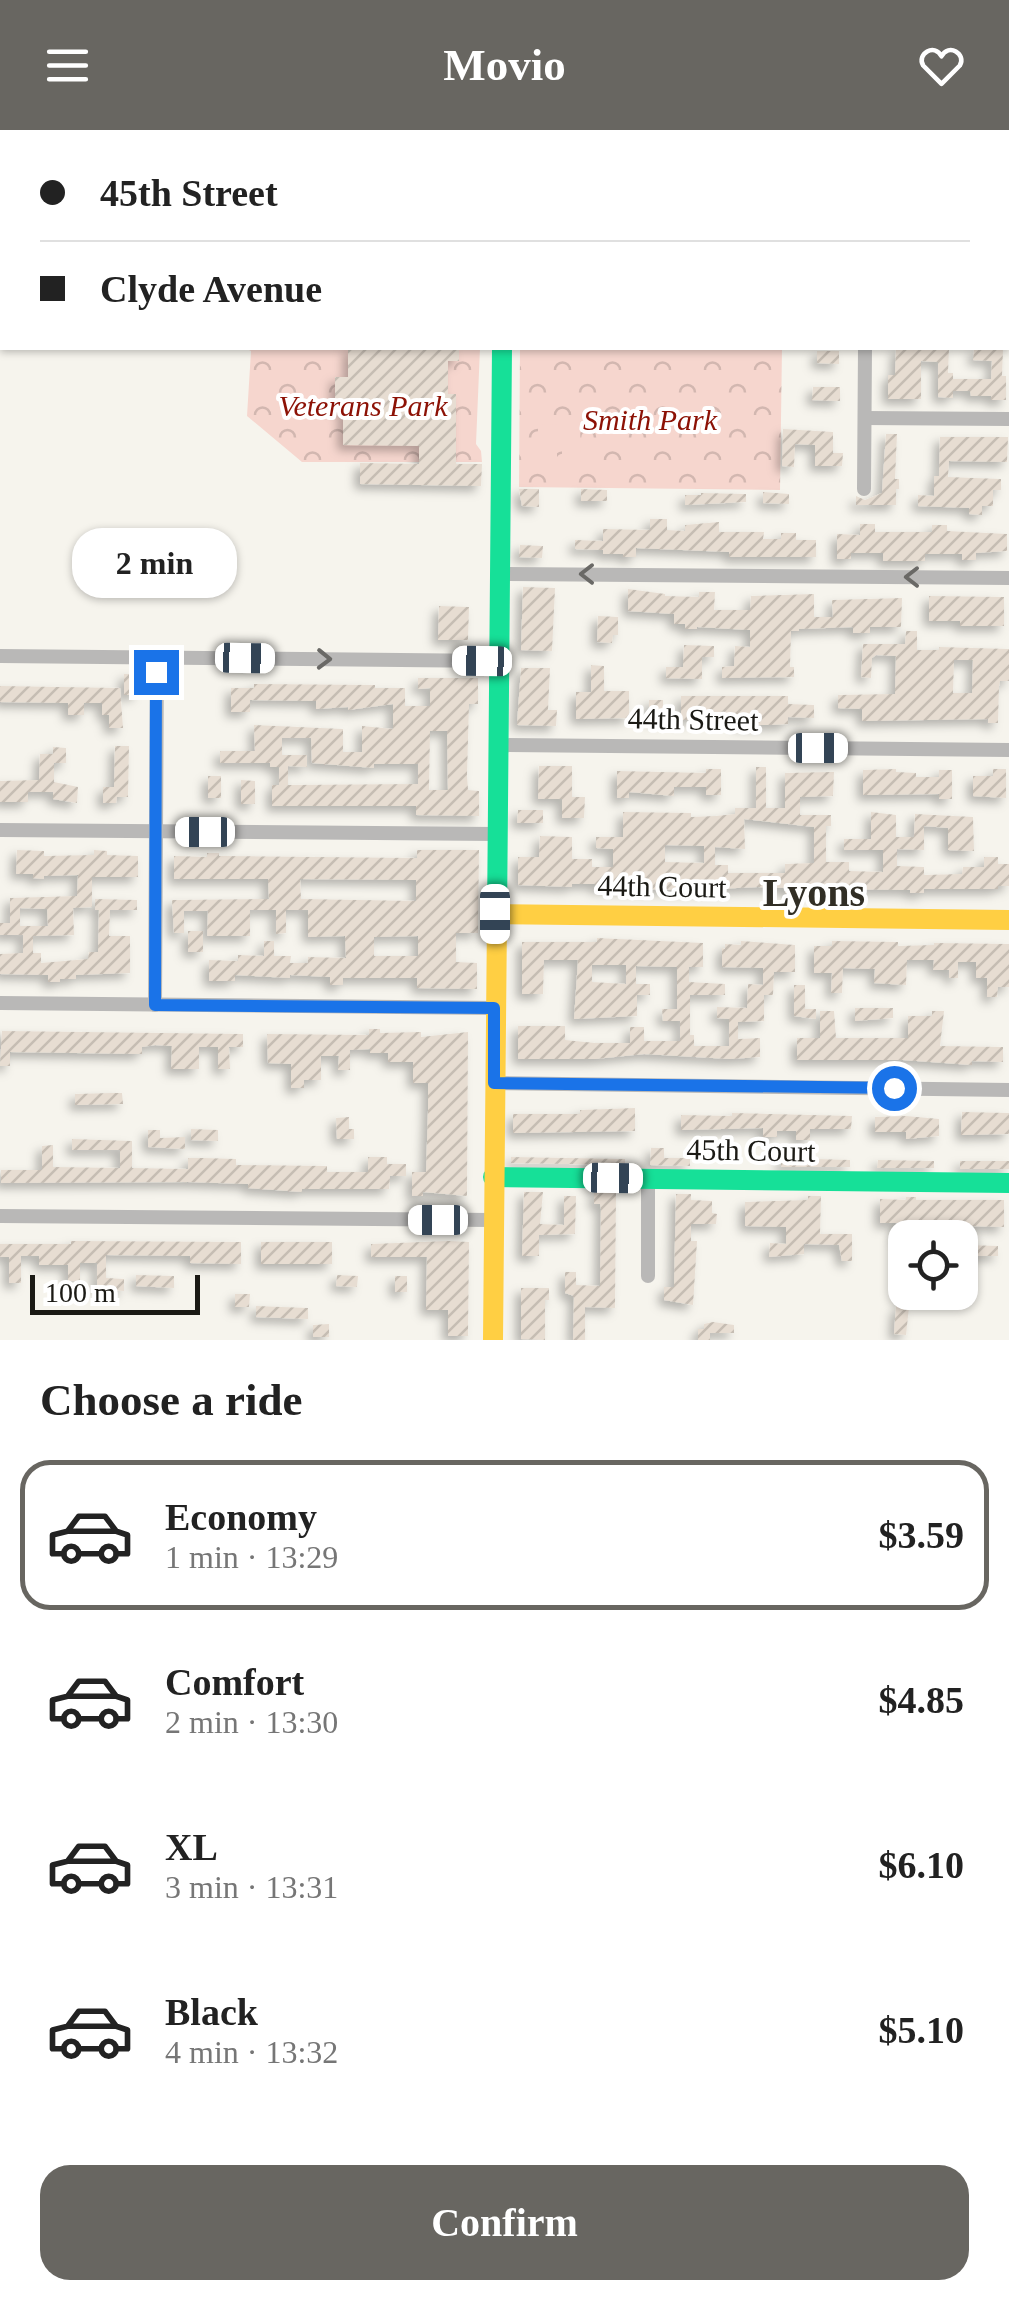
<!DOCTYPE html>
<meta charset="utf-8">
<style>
body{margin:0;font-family:Georgia,serif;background:#f2f2f2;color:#222;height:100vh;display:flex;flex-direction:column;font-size:38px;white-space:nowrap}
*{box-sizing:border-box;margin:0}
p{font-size:32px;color:#767676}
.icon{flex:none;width:55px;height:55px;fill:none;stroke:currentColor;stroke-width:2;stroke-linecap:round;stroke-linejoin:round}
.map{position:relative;height:1210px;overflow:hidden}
.side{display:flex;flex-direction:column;background:#fff;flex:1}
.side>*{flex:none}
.banner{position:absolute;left:0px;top:0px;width:1010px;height:220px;box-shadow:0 2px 8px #0004;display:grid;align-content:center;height:220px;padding:0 40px;background:#fff}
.fabs{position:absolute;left:888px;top:1090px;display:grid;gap:20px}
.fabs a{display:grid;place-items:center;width:90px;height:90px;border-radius:20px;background:#fff;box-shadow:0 2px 8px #0004;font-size:50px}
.scale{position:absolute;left:30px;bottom:25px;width:170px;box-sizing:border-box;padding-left:10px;border:5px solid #1b1a15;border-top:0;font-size:28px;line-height:35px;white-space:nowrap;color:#1b1a15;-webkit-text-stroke:8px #fff;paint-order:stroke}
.end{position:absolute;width:45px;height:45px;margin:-22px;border:12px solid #1a73e8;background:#fff;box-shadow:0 0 0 5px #fff}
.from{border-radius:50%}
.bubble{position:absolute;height:70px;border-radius:30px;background:#fff;box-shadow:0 2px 8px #0004;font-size:32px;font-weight:600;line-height:70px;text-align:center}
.car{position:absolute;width:30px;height:60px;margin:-30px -15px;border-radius:12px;box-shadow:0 0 8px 2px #0007;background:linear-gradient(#fff 24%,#345 0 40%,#fff 0 76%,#345 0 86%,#fff 0)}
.banner b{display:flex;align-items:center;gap:35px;height:95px;font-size:38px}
.banner b+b{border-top:2px solid #e0e0e0}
.banner i{width:25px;height:25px;background:#222}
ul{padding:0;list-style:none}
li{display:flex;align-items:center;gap:30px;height:150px;margin:0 20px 15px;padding:0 20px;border:5px solid transparent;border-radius:30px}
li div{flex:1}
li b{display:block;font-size:38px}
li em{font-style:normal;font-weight:600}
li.on{border-color:#686661}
li>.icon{width:90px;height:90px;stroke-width:1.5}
h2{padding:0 40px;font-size:45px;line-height:120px}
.primary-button{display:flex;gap:20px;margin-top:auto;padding:20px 40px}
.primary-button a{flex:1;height:115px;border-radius:30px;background:#686661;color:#fff;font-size:40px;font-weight:600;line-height:115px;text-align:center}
header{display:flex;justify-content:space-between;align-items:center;height:130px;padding:0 40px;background:#686661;color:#fff;font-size:45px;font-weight:600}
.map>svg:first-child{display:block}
.forest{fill:url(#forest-crowns)}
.pitch{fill:#f6d6ce}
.building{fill:url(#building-hatch);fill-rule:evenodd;filter:url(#shadow)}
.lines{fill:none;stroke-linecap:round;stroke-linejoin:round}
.street{stroke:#b9b8b7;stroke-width:14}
.fast{stroke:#16e098;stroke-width:20}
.slow{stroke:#ffcf43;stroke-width:20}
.oneway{stroke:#6a6966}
.route{stroke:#1a73e8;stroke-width:12}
.labels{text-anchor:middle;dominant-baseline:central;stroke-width:8;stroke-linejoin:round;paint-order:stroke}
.park-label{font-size:30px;font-style:italic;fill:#8c1105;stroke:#fff}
.street-label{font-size:30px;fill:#1b1a15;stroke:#fff}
.district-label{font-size:40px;font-weight:bold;fill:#312e25;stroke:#fff}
</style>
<header><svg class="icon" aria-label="menu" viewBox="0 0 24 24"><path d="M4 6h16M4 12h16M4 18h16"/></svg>Movio<svg class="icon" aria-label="heart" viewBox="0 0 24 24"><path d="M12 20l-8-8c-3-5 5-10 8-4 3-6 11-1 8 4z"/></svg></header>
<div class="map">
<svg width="1009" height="1210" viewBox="0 0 1009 1210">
<defs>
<pattern id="forest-crowns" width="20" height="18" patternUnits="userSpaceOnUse" patternTransform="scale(2.5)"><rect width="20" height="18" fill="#f6d6ce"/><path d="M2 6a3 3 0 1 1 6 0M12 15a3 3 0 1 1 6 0" fill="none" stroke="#d2b7b0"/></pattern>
<pattern id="building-hatch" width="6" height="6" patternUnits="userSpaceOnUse" patternTransform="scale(2.5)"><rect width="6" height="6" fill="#e7ddd2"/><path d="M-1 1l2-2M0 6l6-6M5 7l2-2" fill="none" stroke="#c6bdb3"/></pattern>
<filter id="shadow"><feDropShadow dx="-5.5" dy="5.5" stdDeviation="5" flood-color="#0004"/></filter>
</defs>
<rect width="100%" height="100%" fill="#f6f4ed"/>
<g class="forest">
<polygon points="82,0 482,0 483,2 82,2"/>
<polygon points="245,218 480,218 476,314 481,321 482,332 302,332 247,286 251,221"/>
<polygon points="520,218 782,218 780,360 519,357"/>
</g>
<g class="pitch">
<polygon points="557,294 557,335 538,335 538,295"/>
<polygon points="562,294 580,294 581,334 562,334"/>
</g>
<g class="building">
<polygon points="348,218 459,218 459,231 448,231 448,264 456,264 456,334 482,334 481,356 360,354 360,333 419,334 419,316 343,315 343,278 335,278 335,247 348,247"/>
<polygon points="896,218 936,220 936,218 949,218 948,243 953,243 953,249 991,249 992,231 973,230 974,219 1003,219 1002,246 1006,246 1006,270 991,270 991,266 971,266 970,261 953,261 953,268 938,267 938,232 921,231 921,269 888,269 888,245 895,245"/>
<polygon points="817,221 839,221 839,234 817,233"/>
<polygon points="813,257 840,257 840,271 812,270"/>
<polygon points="783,299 833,302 833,323 843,323 842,336 815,336 815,315 795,314 794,337 782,336"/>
<polygon points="886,304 897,304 895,349 899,349 899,359 896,359 896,375 856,375 856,366 865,370 882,363"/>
<polygon points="940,307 1008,307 1007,332 949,331 948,347 1001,349 1001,360 993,360 993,376 982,376 982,385 969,384 969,378 918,376 918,365 934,366 934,346 939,346"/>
<polygon points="519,359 539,359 539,377 522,376"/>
<polygon points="581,359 607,360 607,371 581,371"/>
<polygon points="763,362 789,364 789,374 763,373"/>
<polygon points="701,363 746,364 746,372 685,375 685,365 701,365"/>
<polygon points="650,389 667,389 667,400 685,401 685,395 719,392 719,402 764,402 763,409 781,409 781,403 796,403 796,410 816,410 816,427 729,427 729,422 636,418 636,427 623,427 623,424 603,424 603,420 575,419 575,410 603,411 603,399 650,400"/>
<polygon points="860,394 875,394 875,402 932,402 932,395 947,395 947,401 1007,404 1007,421 976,423 976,430 962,430 962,424 925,424 925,431 883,431 883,423 851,423 851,429 837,429 837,404 860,405"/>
<polygon points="520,415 543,416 542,428 519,427"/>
<polygon points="523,457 555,458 552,521 521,520"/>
<polygon points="628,459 665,464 665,466 699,467 699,462 715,462 714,480 750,480 751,466 814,464 814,487 833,487 832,470 902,468 901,497 870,497 870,503 853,503 853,497 799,499 799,501 791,501 790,537 794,537 794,547 722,548 722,537 734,536 735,516 750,517 750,500 697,497 697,499 685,499 685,494 674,494 674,484 628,481"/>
<polygon points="929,466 1004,467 1004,496 960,496 960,491 929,491"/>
<polygon points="439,476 469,477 468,510 438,510"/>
<polygon points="598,486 618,487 618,505 613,505 612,513 597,512"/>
<path d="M906,501h11v19h22v-3l70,2v32h-9l-1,5 -1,37h-10v-4l-126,2v-12l-24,-1v-13l57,-1 1,-38 -20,-1 -4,3 -1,20 -10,-1 2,-33h42zM954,530h19l-1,33h-19z"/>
<polygon points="684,515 714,516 714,527 702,527 702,549 666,548 666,537 683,537"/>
<polygon points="591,535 604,536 604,561 629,561 629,588 576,589 576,562 591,562"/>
<polygon points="521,538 550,538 548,580 557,580 556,596 517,595"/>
<rect x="124" y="544" width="14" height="21"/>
<path d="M418,548h60v26h-9l-2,71 1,15 11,1v25l-63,-1v-9h-144v-21h7v-18h-9v-4h-50v-12h35l-1,-26 89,4v23h19v-26l31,3v-25l-45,6v-3l-32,2v-8l-66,-1v12h-19v-24h23v-4l121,1v3h30v18h25v-18l-12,1zM430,601h17l1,59h-19zM282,608h29l1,25 62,5v-4h44v20l-130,1v-19l19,1v-12h-25z"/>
<polygon points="0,556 120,558 123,598 109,598 109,585 102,585 102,573 84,573 84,585 68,585 68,573 0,572"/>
<polygon points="681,566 788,566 788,574 814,575 814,588 788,587 788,594 769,595 738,595 738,586 693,586 693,590 681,590"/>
<rect x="649" y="570" width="14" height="19"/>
<polygon points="115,616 129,616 128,667 117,667 116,673 103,673 103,657 114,657"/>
<polygon points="53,617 66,618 66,633 54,633 54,652 78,657 77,673 53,669 53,662 28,662 28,672 0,672 0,651 39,650 40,624 53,624"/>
<polygon points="539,636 572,636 572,667 585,667 584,688 562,688 562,669 538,669"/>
<path d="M756,637h10v41h19v-35l49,-1 -1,24 -33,1v18h31v11h-5v36h23v9l34,1v-22h-39v-11h27v-27l25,3v22h18l1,-23 58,3 1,34 -26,-1v-22l-24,-2v24l-27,-1v17l27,1v8l38,-1 1,-7h21v-10h14v7h11v22h-11v3h-74v4h-14v-3l-90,-1 -35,4v-5l-27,-1 -64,3 -99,-2v-4h-23v3l-54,-2v-28h21l1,-21 32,1v22h20v8h21v-18l-17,-1v-11h27v-25l68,1v4l25,-1 19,-2v-6h21zM744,689l70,8v36l-29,1v9h-57v-8h-13v-18l30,2zM665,715l39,1v17l-39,-1z"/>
<polygon points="706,639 721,639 721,665 706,665 706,657 674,657 674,666 629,662 629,668 617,668 617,641 706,643"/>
<polygon points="896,639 896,642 916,643 916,647 939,647 939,640 952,640 952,669 939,669 939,664 863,665 863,640"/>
<polygon points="993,639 1006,639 1006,668 973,666 973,646 993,646"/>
<rect x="208" y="646" width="13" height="22"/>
<polygon points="241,650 255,651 255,674 241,674"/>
<polygon points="518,680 543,680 543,693 517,693"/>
<path d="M17,720l27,1v5l50,-1v-5l13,1v4l31,1v21h-46v30l-19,1 1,27 -41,1v17h8v10l47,-4 1,-7h9l1,-42h-4v-11l42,1v10h-27l-1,26h21v37l-54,2v4h-16v3h-12v-7l-48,-1v-20l23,-1v-18h-23v-12h10v-25l67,-2 1,-21 -34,1v3l-11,-1v-4h-17zM20,778l27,1 1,17h-28z"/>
<path d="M417,720h62l-1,83h-22v29l21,1v26l-60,-1v-10h-74v7h-13v-8l-40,-2v3l-55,-3v6h-26v-21l29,1v-6l26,1v-15h10v15h17l-1,7h18v-6l38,1 -1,-22 -37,1v-27h-22v23l-10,1v-24h-26v26h-43l1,-25h-24v22h-10l-2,-33 97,-1 -1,-20h-94v-23l33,1v-4h12v3l198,2zM300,749l116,1v21l-115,-2zM418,806v20h-44v-19z"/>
<rect x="188" y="801" width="15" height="21"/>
<path d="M597,808l106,5v24h-14v15l36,2v11h-35v40h4v11h35v-27l-12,-1v-11l30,1 1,-24 15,1v-17l-41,-1v-19l3,1v-5l16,1v-4l54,4v27h-21l-1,23h-9v26l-26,1v17l22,-1v19l-30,2 -86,-5 -49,5h-77v-33h47v14l30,3h35v-16h14v14h36v-20h-17l-1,-12h15v-42l-41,-1v18h14v11h-13v21l-63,3 4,-59h-34l-1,34h-21v-52h75zM592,835h34v19l-34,-2z"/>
<polygon points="832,811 898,812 898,816 934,815 934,813 1009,814 1009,857 998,857 997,867 987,867 987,848 976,848 976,832 958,832 958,848 949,848 949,840 933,840 934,830 907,830 906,855 874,853 875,839 843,838 842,863 831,863 832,843 814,843 814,816 832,816"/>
<polygon points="794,855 805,855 805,879 816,879 816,889 794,886"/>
<polygon points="855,878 893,878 893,888 855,891"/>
<polygon points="820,881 834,881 836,908 908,908 908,886 932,886 932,881 944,881 940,916 1003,917 1003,932 972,931 972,935 903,930 797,930 797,908 820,908"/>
<polygon points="369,899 380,899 380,903 421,902 421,907 468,902 467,1066 423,1062 423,1066 412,1066 412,1042 426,1042 428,981 428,953 413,953 413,932 388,932 388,923 370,923 370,919 350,920 350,940 338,940 339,926 321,926 321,950 304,950 304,958 291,958 291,934 268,933 267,904 369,905"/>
<polygon points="2,901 243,904 243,917 229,917 230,939 218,939 218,917 199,917 199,939 171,939 172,916 155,915 142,917 142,924 10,922 10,936 0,936"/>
<polygon points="111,963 122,963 123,974 75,975 75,964"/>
<polygon points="635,978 635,1001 513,1003 513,984 580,984 580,980"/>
<polygon points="962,982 1009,983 1009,1004 961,1005"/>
<polygon points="732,983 852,986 851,999 810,999 810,1010 796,1010 796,1001 777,1001 777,1007 763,1007 763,998 681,1000 681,985 732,986"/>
<polygon points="906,986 939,989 939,1006 906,1009 906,1002 875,1002 875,987"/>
<polygon points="349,987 349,999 354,999 354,1009 337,1009 336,988"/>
<polygon points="191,999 218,1000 218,1011 191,1010"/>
<polygon points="148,1000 160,1000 160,1008 185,1007 185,1019 148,1017"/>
<polygon points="72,1009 132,1011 132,1038 188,1039 188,1028 203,1028 236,1029 236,1035 327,1036 327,1042 368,1042 368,1027 387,1027 387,1034 406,1034 406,1046 390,1046 389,1059 302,1059 302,1062 248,1058 248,1054 188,1052 1,1053 1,1040 42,1040 42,1016 53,1015 53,1037 120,1038 120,1020 72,1020"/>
<polygon points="651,1018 664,1018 664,1028 690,1028 690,1036 650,1035"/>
<polygon points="511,1027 625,1029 625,1035 511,1033"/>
<polygon points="781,1028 850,1030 850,1037 781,1037"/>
<polygon points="878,1030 934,1031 934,1038 877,1038"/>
<rect x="960" y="1031" width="49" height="8"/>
<polygon points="524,1062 543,1062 540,1094 564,1095 564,1066 576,1066 575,1104 539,1105 539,1126 522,1126"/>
<polygon points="594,1062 616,1062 615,1178 585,1177 585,1210 573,1210 574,1166 565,1163 565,1142 576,1142 576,1155 600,1156 601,1079 600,1074 594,1074"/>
<polygon points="676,1064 691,1064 691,1070 712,1071 712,1083 717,1084 716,1094 691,1094 691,1111 697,1111 693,1175 664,1170 664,1157 674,1157"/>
<polygon points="808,1066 821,1066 820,1104 852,1104 852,1131 842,1131 839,1115 804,1114 804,1124 769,1127 770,1113 786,1114 786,1097 745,1096 745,1072 808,1070"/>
<polygon points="906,1067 916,1067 916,1070 1004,1070 1004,1097 933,1095 910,1098 909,1108 898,1108 898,1093 880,1093 880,1069 906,1070"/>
<polygon points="71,1111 241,1112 241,1134 190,1133 190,1126 106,1125 106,1148 124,1149 124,1161 112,1160 97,1159 97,1133 80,1133 80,1151 68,1151 68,1135 39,1135 39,1126 21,1126 21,1153 9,1153 9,1127 0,1127 0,1114 71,1114"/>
<polygon points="449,1111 469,1112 468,1206 448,1206 448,1180 426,1180 427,1127 371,1127 371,1114"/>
<rect x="261" y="1112" width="71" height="22"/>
<polygon points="967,1115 998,1116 998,1126 967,1126"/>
<polygon points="136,1145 174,1146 174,1158 136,1156"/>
<polygon points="337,1145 358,1146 357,1157 336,1156"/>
<rect x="395" y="1146" width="12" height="16"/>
<polygon points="521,1158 549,1158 549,1170 545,1170 545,1210 521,1209"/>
<polygon points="235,1164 250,1164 249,1177 235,1177"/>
<polygon points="256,1176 308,1178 308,1189 256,1187"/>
<polygon points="896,1176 909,1177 906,1205 894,1204"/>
<polygon points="713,1192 734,1195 734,1203 710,1203 710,1210 698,1210 698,1199 704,1199 704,1194"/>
<polygon points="329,1194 329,1207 313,1207 313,1195"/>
</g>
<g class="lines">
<g class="street">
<polyline points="866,2 866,0"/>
<polyline points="1008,140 1009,140"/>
<polyline points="865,288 1009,289"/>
<polyline points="864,359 865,218"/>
<polyline points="499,444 1009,448"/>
<polyline points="0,526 498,531"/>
<polyline points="497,615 1009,620"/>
<polyline points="0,700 496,704"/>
<polyline points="0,873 494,878"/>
<polyline points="155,875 157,527"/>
<polyline points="494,953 1009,960"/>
<polyline points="0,1086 492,1090"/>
<polyline points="648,1146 648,1049"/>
</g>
<g class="fast">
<polyline points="498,0 498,2"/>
<polyline points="497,788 502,218"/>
<polyline points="493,1047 1009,1053"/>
</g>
<g class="slow">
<polyline points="495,784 1009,790"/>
<polyline points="493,1210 497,788"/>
</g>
</g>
<defs><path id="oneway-chevron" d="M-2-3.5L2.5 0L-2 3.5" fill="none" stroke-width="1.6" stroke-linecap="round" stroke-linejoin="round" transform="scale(2.5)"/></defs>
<g class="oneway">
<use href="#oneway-chevron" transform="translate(587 444) rotate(-180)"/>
<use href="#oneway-chevron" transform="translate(912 447) rotate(-180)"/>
<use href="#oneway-chevron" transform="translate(324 529) rotate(1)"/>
</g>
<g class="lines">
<polyline class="route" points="156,542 155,875 494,878 494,953 894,958"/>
</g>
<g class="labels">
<g class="park-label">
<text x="363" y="275">Veterans Park</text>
<text x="650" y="289">Smith Park</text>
</g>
<g class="street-label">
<text transform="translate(693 589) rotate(1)">44th Street</text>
<text transform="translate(662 756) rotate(1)">44th Court</text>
<text transform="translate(751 1020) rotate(1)">45th Court</text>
</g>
<g class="district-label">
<text x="814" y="762">Lyons</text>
</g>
</g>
</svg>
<div class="fabs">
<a><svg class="icon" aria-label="locate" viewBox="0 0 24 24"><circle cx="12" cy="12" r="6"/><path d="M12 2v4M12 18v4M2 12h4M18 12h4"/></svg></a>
</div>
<div class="scale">100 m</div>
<i class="end from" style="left:894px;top:958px"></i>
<i class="end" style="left:156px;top:542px"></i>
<div class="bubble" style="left:72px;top:398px;width:165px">2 min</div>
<i class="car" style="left:245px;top:528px;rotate:91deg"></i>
<i class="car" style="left:482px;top:531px;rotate:271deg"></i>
<i class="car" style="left:818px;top:618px;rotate:90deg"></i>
<i class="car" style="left:205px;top:702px;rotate:270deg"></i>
<i class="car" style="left:495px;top:784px;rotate:180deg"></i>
<i class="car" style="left:613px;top:1048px;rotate:91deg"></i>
<i class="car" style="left:438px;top:1090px;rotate:270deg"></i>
<div class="banner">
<b><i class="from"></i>45th Street</b>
<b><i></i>Clyde Avenue</b>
</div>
</div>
<section class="side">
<h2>Choose a ride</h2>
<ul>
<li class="on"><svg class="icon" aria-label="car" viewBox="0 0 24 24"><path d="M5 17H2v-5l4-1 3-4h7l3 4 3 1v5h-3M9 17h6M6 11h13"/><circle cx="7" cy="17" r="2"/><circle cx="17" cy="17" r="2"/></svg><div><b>Economy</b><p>1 min · 13:29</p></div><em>$3.59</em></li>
<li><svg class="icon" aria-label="car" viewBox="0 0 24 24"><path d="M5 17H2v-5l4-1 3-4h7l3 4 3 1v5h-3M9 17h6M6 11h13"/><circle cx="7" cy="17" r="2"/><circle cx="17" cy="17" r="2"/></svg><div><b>Comfort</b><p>2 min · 13:30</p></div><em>$4.85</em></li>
<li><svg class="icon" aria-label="car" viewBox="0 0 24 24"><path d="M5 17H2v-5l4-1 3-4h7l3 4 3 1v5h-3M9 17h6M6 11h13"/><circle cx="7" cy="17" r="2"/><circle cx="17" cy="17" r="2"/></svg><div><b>XL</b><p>3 min · 13:31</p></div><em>$6.10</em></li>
<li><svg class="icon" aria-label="car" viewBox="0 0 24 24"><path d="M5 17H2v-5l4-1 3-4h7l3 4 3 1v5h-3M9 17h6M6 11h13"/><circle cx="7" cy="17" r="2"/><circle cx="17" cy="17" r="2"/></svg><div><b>Black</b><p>4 min · 13:32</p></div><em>$5.10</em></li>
</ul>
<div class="primary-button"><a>Confirm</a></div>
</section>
